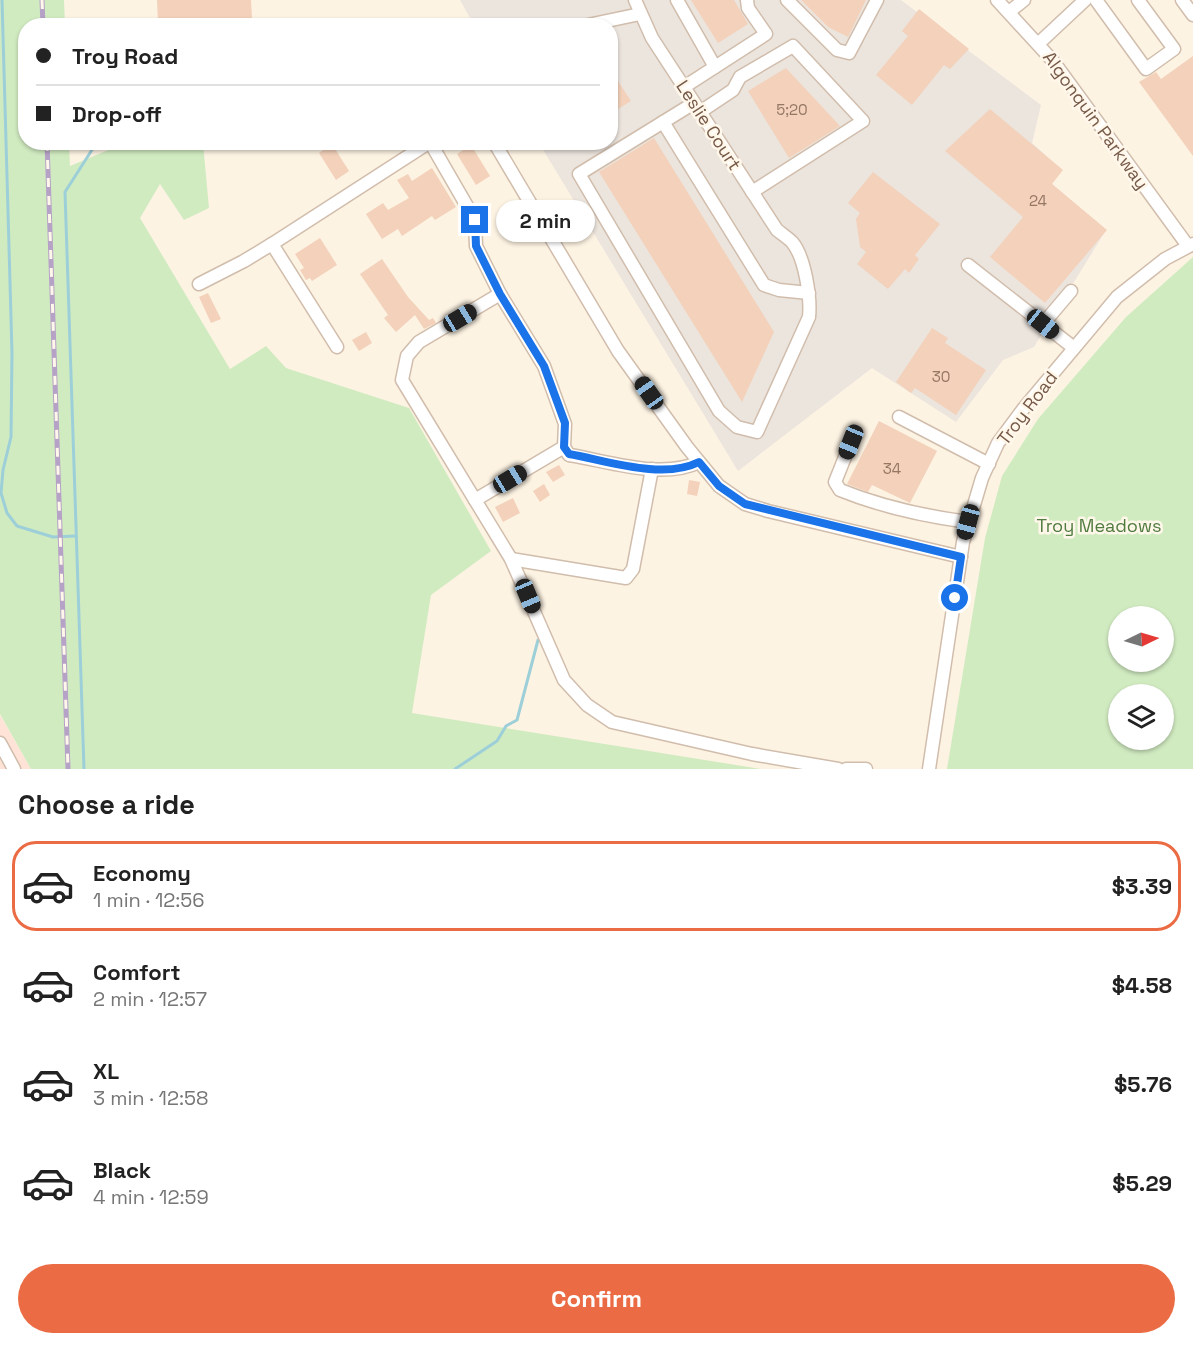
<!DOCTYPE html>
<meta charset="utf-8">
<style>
body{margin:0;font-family:"Space Grotesk",sans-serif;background:#f6f6f6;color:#222;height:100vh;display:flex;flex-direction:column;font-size:22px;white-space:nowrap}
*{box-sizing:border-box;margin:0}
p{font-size:20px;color:#767676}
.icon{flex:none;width:33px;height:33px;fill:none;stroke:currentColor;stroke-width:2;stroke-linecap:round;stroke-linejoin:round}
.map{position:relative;height:769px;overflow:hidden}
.drawer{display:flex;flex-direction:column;background:#fff;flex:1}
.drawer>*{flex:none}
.banner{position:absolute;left:18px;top:18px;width:600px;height:132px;border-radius:24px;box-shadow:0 2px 4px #0004;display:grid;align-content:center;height:132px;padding:0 18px;background:#fff}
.needle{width:39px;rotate:85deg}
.fabs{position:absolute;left:1108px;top:606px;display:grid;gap:12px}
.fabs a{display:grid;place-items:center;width:66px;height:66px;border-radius:50%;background:#fff;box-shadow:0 2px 4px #0004;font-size:30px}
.end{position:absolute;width:27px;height:27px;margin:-14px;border:8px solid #1a73e8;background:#fff;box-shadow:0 0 0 3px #fff}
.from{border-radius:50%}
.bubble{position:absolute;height:42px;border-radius:21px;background:#fff;box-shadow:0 2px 4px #0004;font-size:20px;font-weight:700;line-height:42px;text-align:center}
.car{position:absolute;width:18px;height:36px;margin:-18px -9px;border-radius:8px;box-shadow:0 0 4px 2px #0007;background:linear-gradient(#222 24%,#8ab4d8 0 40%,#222 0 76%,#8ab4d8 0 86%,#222 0)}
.banner b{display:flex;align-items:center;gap:21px;height:57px;font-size:22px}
.banner b+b{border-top:2px solid #e0e0e0}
.banner i{width:15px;height:15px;background:#222}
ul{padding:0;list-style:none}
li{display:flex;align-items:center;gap:18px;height:90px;margin:0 12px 9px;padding:0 6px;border:3px solid transparent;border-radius:24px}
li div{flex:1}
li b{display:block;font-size:22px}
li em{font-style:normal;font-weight:700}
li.active{border-color:#eb6c44}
li>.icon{width:54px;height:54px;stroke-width:1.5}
h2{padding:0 18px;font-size:27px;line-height:72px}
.cta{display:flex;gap:12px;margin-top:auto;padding:12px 18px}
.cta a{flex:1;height:69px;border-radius:36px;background:#eb6c44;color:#fff;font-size:24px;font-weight:700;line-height:69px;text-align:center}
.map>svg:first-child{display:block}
.commercial{fill:#fee3d6}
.industrial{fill:#ece5de}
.green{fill:#d1ebc1;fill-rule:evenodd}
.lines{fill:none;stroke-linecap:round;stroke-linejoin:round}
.stream{stroke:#9dcfd9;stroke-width:3}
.building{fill:#f3d1ba}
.minor-casing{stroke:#d1bdac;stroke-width:15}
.minor{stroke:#fff;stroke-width:12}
.rail-casing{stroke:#b6a1c7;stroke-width:5}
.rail{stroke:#fff7ea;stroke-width:3;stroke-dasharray:9;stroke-linecap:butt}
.route{stroke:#1a73e8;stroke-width:8}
.labels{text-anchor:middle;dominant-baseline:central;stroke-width:5;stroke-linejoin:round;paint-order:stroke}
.number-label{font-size:15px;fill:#957764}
.street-label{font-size:18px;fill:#765948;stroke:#fff7ea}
.park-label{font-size:18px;fill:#517c40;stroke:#fff7ea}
</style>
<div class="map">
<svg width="1193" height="769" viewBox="0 0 1193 769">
<rect width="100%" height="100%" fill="#fdf3e3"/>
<polygon class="commercial" points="0,715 31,769 0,769"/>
<polygon class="industrial" points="460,0 901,0 1041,105 1032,143 1061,169 1051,183 1106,230 1034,347 1003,360 956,422 872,368 738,471 539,143 610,142 610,26 474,25"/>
<g class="green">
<polygon points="0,0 64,0 65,25 26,26 26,142 69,143 70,166 125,143 203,143 209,208 184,220 160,184 140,218 230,369 266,346 286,368 409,408 491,551 431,595 412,713 761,769 31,769 0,714"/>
<path d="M1193,257v512h-246l38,-231 17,-62 36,-57 88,-102zM1119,616h45v46h-45zM1119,694h45v46h-45z"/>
</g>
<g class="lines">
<g class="stream">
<polyline points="2,0 12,353 11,437 3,470 1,493 7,513 17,526 53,537 75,536"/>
<polyline points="84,769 65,192 97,142"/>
<polyline points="455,769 497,741 506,726 517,720 538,640"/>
</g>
</g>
<g class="building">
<polygon points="157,0 251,0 252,19 158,23"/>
<polygon points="691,0 734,0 748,24 718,43"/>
<polygon points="801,0 866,0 848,37 828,27"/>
<polygon points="919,9 969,49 950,69 944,65 912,105 876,75 908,36 902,31"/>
<polygon points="1193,56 1193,156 1139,82 1156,72 1161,79"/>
<polygon points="786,68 840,126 789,158 748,91"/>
<polygon points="610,69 631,101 610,114"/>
<polygon points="990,109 1063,170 1052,184 1107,230 1045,303 990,257 1023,217 945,151"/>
<polygon points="654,138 774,332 742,402 599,172"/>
<polygon points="332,144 349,171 336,180 319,153"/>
<polygon points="471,145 490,176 476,185 457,154"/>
<polygon points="432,168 456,207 435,220 432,216 402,236 398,229 382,239 366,214 383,203 388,210 409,198 397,180 408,174 412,181"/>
<polygon points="873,172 940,224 915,255 919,259 909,273 905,269 888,289 857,264 866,252 860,247 856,219 860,213 848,203"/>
<polygon points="320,238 337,265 312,281 310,278 306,280 300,270 304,268 295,254"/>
<polygon points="382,259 408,297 429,320 433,318 436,323 424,329 415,315 396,332 384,318 388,315 360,274"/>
<polygon points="208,293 221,319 211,323 199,297"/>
<polygon points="932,328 948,338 945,343 986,370 956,415 915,388 911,393 896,382"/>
<polygon points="366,332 372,343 359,351 352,340"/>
<polygon points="879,421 937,451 910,503 872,485 868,492 847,484"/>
<polygon points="559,465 565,475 553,482 546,472"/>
<polygon points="689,480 700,482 697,496 687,494"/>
<polygon points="544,484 550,495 540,502 533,491"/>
<polygon points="513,498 520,513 503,522 495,507"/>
</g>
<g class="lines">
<defs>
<g id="minor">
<path d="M635,0l17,38 125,192c5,4 11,8 15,12 13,15 19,56 17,75l-52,115 -20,-5 -18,-16 -140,-237 115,-71"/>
<polyline points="677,0 715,67"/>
<polyline points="787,0 837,50 849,53 877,0"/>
<polyline points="997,0 1053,61 1188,246"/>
<polyline points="1096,0 1146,69 1174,49 1138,0"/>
<polyline points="1182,0 1193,15"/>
<polyline points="1009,12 1024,0"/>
<polyline points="583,26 640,14"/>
<polyline points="1039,43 1085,0"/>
<polyline points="684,87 766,34 748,8 747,0"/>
<polyline points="700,112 733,90 740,77 793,46 863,121 752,192"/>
<polyline points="663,122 764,285 779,290 809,293"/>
<path d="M430,142l45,78 1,26 24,48 44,72 21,58 -1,23 5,8c39,6 93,25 130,7"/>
<polyline points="494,142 618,351 687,447 719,486 745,504 768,511 961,557"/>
<polyline points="968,265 1074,348"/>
<polyline points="199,284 244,261 272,244"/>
<polyline points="500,294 419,342 407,356 402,380 511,559 564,680 587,705 612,722 752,754 838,769"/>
<polyline points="1043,324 1071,291"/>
<polyline points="337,347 272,244 430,142"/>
<polyline points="899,417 989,464"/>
<path d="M851,442l-16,40 5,8c42,17 83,26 128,32"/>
<polyline points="475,500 564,447"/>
<polyline points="511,559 626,578 633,569 652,469"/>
<polyline points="0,743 14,769"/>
<polyline points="846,769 866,769"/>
<polyline points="929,769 963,542 982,478 998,443 1024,408 1117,297 1165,259 1193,244"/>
</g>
</defs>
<use href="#minor" class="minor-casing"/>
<use href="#minor" class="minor"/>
<defs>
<g id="rail">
<polyline points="42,0 43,26"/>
<polyline points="47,142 68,769"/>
</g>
</defs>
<use href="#rail" class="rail-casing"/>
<use href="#rail" class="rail"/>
</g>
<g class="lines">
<path class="route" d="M475,220l1,26 24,48 44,72 21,57 -1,24 5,7c39,7 94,26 130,8l20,24 26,18 216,53 -6,41"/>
</g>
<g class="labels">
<g class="number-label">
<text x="792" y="109">5;20</text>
<text x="1038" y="200">24</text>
<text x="941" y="376">30</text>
<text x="892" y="468">34</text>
</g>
<g class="street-label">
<text transform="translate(1096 120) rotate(54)">Algonquin Parkway</text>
<text transform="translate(709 125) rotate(57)">Leslie Court</text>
<text transform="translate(1027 408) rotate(-53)">Troy Road</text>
</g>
<g class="park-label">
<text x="1099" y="525">Troy Meadows</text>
</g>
</g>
</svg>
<div class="fabs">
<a><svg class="needle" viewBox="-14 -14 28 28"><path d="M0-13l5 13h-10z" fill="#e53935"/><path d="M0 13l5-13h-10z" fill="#767676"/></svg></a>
<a><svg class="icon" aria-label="layers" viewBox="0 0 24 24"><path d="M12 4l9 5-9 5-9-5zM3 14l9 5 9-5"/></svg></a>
</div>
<i class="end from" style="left:955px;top:598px"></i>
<i class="end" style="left:475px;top:220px"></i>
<div class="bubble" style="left:496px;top:200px;width:99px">2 min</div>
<i class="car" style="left:460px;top:318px;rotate:59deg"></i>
<i class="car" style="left:1043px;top:324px;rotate:129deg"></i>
<i class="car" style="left:649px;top:393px;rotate:325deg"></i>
<i class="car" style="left:851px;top:442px;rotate:202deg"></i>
<i class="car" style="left:510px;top:479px;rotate:59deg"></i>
<i class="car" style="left:968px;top:522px;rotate:195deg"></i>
<i class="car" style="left:528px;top:596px;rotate:157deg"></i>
<div class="banner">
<b><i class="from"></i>Troy Road</b>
<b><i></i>Drop-off</b>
</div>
</div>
<section class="drawer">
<h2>Choose a ride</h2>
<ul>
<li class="active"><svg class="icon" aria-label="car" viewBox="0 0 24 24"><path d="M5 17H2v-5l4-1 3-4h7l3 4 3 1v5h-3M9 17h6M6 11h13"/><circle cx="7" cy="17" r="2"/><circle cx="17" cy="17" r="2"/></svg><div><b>Economy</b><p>1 min · 12:56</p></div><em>$3.39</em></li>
<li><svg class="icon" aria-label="car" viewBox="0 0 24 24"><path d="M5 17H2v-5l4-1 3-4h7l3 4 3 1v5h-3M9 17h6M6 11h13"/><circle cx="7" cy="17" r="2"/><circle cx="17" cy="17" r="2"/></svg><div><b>Comfort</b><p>2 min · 12:57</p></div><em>$4.58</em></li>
<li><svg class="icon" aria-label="car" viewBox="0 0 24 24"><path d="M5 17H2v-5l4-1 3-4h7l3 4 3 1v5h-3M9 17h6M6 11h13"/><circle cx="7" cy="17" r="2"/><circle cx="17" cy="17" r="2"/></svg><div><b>XL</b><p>3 min · 12:58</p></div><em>$5.76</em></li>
<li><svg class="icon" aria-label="car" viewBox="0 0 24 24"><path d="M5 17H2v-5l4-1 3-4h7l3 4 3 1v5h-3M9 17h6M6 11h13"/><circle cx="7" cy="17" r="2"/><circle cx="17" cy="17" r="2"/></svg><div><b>Black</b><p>4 min · 12:59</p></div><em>$5.29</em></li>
</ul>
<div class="cta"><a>Confirm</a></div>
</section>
